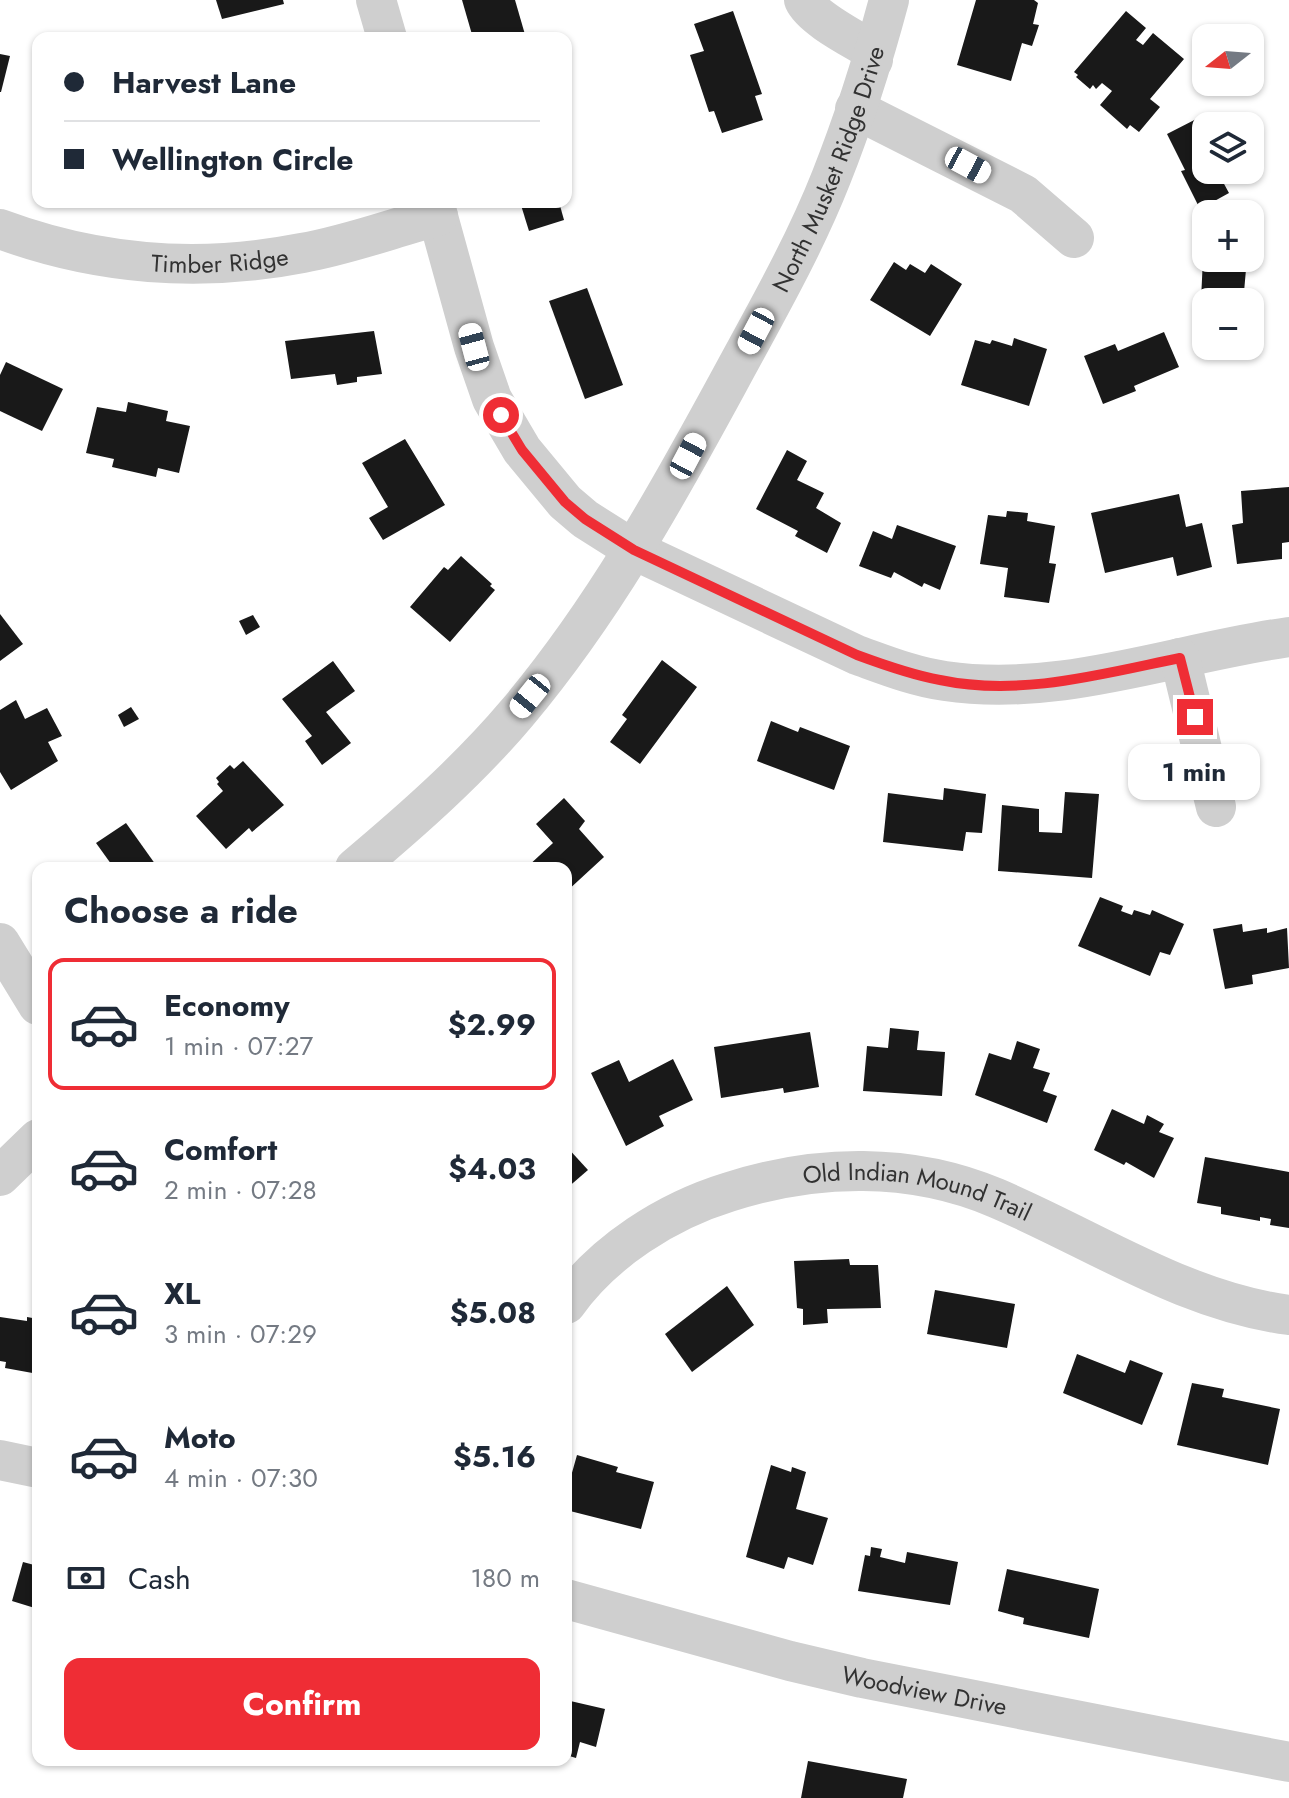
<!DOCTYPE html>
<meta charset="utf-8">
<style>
body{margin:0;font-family:Jost,sans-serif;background:#f2f2f3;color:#1f2937;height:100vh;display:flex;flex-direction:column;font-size:30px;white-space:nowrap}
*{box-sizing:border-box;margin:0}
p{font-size:26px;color:#747a83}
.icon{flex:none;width:44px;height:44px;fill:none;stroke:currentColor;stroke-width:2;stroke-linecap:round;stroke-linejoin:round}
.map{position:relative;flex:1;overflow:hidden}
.details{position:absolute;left:32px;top:862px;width:540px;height:904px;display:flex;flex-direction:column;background:#fff;border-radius:16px;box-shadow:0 2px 6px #0004}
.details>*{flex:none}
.hud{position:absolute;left:32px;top:32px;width:540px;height:176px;border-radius:16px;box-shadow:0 2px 6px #0004;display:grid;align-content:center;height:176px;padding:0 32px;background:#fff}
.needle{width:52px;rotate:253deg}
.controls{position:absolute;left:1192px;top:24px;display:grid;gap:16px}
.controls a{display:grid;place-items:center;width:72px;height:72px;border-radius:16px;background:#fff;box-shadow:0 2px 6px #0004;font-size:40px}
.end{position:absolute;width:36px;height:36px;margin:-18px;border:10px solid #ef2d35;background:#fff;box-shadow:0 0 0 4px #fff}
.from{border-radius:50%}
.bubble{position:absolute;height:56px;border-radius:16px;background:#fff;box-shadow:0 2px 6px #0004;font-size:26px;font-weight:700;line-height:56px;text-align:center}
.car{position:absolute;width:24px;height:48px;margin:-24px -12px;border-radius:10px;box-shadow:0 0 6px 2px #0007;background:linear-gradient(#fff 24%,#345 0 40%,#fff 0 76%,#345 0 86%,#fff 0)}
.hud b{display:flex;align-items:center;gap:28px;height:76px;font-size:30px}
.hud b+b{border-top:2px solid #e0e1e3}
.hud i{width:20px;height:20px;background:#1f2937}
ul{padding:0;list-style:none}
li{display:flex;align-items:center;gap:24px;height:132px;margin:0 16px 12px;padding:0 16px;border:4px solid transparent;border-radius:16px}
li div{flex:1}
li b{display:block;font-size:30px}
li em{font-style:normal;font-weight:700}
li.on{border-color:#ef2d35}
li>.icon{width:72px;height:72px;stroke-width:1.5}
h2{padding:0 32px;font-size:36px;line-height:96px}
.pay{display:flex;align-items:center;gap:20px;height:88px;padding:0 32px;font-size:30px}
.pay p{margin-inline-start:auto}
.action{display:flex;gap:16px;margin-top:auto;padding:16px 32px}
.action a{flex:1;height:92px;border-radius:16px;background:#ef2d35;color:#fff;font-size:32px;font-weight:700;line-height:92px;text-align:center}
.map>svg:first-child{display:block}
.building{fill:#191919}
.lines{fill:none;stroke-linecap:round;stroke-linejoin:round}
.minor{stroke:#cfcfcf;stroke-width:40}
.route{stroke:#ef2d35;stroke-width:10}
.labels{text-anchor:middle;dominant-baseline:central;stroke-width:8;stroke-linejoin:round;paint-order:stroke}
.street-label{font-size:24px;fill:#323232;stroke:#fff}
</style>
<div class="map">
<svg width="1289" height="1798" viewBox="0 0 1289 1798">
<rect width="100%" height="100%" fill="#fff"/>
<g class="building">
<polygon points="216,0 283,0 284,4 222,19"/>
<polygon points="462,0 515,0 526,38 473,38"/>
<polygon points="976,0 1034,0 1038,3 1033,24 1039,25 1032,46 1022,43 1011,81 957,65"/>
<polygon points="733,11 762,94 755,96 763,120 722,133 714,111 709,112 690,55 704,51 694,24"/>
<polygon points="1126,11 1146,28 1136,40 1143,45 1153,33 1184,59 1150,99 1160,107 1139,132 1130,125 1127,129 1100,105 1112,91 1102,83 1096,89 1093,85 1090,89 1076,77 1078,75 1074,72"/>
<polygon points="0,54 10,56 1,92 0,92"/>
<polygon points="1208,113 1215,126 1206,126 1206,170 1236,170 1238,175 1223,182 1229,193 1200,209 1181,171 1185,170 1167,134"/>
<polygon points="520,202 559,202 564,220 529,231"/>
<polygon points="1203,258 1247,258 1244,292 1247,292 1247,302 1206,302 1206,336 1202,336 1202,321 1200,321"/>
<polygon points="894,262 906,270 910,264 925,273 931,264 962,284 930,336 870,300"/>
<polygon points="587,288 623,385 585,399 549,301"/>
<polygon points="374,331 382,374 357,377 357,382 337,385 335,374 291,379 285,341"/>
<polygon points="1164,332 1179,367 1134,386 1136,391 1103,404 1084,356 1115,344 1118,351"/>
<polygon points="1014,338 1047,349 1029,406 961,385 975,340 990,344 992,340 1012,346"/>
<polygon points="6,362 63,389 42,431 0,411 0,375"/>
<polygon points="128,402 168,411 166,421 190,426 179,473 158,468 156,477 112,467 114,459 86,453 97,407 126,412"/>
<polygon points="405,439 445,505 383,540 369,518 388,507 362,463"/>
<polygon points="787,450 807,461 797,480 824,493 816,508 841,523 827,553 795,536 798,531 756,509"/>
<polygon points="1289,487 1289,542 1282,543 1282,559 1237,564 1232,525 1243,523 1241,491"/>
<polygon points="1179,494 1186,527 1202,523 1212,567 1177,576 1173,557 1105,573 1091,513"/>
<polygon points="1007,511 1028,513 1027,521 1055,526 1049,563 1056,564 1049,603 1004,597 1008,568 980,564 988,515 1006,517"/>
<polygon points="897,525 956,546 940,590 924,583 922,587 894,572 891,578 859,566 873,531 892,539"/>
<polygon points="461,556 492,584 490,586 495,590 450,642 410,607 444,567 448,570"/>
<polygon points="0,614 23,644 0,661"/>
<polygon points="253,615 260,627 246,635 239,621"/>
<polygon points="662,660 697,687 640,764 610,742 627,719 622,715"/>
<polygon points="333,661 355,691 326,712 351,743 322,765 305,741 312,736 282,699"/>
<polygon points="16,700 25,719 47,708 62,736 48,742 58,761 11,790 0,772 0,710"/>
<polygon points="131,707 139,719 124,727 118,715"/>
<polygon points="771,721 798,732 800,727 850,746 834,790 757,761"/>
<polygon points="243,761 284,805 252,832 249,828 226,849 196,816 223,791 217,784 219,782 216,778 230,765 234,769"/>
<polygon points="944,788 986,794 982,833 966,832 963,851 883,842 888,793 943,800"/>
<polygon points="1065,792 1099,794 1092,878 998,871 1002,805 1039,809 1039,832 1062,833"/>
<polygon points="564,798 585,821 579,829 604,857 566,892 566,868 526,868 553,843 536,824"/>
<polygon points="126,823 158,868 114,868 96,843"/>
<polygon points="1100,897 1123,906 1121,911 1132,915 1134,910 1150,915 1152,910 1184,924 1170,955 1160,952 1150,976 1078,946"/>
<polygon points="1242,924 1243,932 1267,928 1267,933 1287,928 1289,968 1252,975 1253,984 1225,989 1213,929"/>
<polygon points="890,1028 919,1031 917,1050 945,1052 942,1096 863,1091 867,1046 888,1048"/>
<polygon points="810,1032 819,1087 784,1093 783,1088 721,1098 714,1047"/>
<polygon points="1017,1041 1040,1049 1033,1068 1050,1073 1043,1091 1057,1096 1047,1123 975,1095 989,1053 1011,1060"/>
<polygon points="673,1059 693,1100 659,1116 664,1126 626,1146 591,1073 619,1060 629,1082"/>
<polygon points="1112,1109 1144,1124 1147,1115 1164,1124 1159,1132 1174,1138 1154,1178 1126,1162 1124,1165 1094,1150"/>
<polygon points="566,1146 588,1170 566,1189"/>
<polygon points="1205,1157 1289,1172 1289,1228 1270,1225 1271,1219 1260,1217 1260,1221 1221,1214 1221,1207 1197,1203"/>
<polygon points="849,1259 850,1265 878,1265 881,1308 827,1309 828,1323 803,1325 803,1309 797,1308 794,1261"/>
<polygon points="727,1286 754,1325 692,1372 665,1334"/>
<polygon points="935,1290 1015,1304 1007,1348 927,1334"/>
<polygon points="0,1317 27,1321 27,1317 38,1319 38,1374 5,1368 6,1362 0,1361"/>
<polygon points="1077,1354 1125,1373 1130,1360 1163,1373 1142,1425 1063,1393"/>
<polygon points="1192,1383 1224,1389 1222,1397 1280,1409 1268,1465 1177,1445"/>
<polygon points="577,1455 618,1467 616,1472 654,1482 641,1529 566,1510 566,1494"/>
<polygon points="771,1465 791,1472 792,1467 806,1472 796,1509 828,1518 813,1565 788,1557 784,1569 746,1557"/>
<polygon points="871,1547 882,1549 880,1557 905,1563 907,1552 958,1562 950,1605 858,1591 865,1555 870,1556"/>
<polygon points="23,1562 38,1566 38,1609 12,1601"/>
<polygon points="1007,1569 1099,1589 1089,1638 1023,1624 1024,1618 998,1611"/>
<polygon points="566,1700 605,1709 596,1747 580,1742 576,1758 566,1755"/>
<polygon points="808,1761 907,1779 903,1798 801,1798"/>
</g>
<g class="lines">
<g class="minor">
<polyline points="376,0 387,38"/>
<path d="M804,0c8,18 48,38 66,49l3,11"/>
<polyline points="855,109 1023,194 1074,238"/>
<path d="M434,202l40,145 18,52 30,51 43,52 20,17 49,31 223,105c28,10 58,22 88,26 117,17 229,-28 344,-44"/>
<path id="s1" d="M0,229c97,36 200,44 302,24 46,-8 91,-25 136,-37"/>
<polyline points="1180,658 1216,807"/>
<path id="s2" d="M355,868c57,-48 114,-98 162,-155 85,-101 148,-214 211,-330 36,-67 75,-134 103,-205 23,-58 42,-118 58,-178"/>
<polyline points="0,943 38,1005"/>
<polyline points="0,1176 38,1139"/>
<path id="s3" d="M566,1304c38,-53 101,-93 163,-112 87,-28 182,-30 267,6 97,41 187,103 293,117"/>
<polyline points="0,1460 38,1468"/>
<path id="s4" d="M566,1599l224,62 72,17 427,84"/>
</g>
</g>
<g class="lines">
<path class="route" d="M501,415l21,35 43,52 20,17 49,31 223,105c27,10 55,20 83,25 80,17 162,-6 240,-22l15,59"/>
</g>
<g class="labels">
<g class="street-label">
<text stroke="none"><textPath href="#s2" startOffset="854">North Musket Ridge Drive</textPath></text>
<text stroke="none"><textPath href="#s1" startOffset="224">Timber Ridge</textPath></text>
<text stroke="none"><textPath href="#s3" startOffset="394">Old Indian Mound Trail</textPath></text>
<text stroke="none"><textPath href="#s4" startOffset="370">Woodview Drive</textPath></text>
</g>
</g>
</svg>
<div class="controls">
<a><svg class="needle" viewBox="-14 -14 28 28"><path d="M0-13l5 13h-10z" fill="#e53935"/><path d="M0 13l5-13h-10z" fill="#747a83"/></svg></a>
<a><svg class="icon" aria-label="layers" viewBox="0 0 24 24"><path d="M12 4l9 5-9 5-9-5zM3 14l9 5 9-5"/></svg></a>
<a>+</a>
<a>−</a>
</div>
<i class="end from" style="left:501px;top:415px"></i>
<i class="end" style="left:1195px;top:717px"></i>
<div class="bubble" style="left:1128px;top:744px;width:132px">1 min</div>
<i class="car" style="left:968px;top:165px;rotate:118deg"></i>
<i class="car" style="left:756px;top:331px;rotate:208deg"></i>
<i class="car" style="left:474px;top:347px;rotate:345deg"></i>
<i class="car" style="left:688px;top:456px;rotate:28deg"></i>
<i class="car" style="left:530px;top:696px;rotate:219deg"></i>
<div class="hud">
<b><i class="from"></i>Harvest Lane</b>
<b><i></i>Wellington Circle</b>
</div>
<section class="details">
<h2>Choose a ride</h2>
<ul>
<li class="on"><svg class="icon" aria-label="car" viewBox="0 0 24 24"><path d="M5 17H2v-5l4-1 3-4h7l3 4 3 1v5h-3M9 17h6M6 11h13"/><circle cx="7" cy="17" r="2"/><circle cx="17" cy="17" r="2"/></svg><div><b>Economy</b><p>1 min · 07:27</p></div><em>$2.99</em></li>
<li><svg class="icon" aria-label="car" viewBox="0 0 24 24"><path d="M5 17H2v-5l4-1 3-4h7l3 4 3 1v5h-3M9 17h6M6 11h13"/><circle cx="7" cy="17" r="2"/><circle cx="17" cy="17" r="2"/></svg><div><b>Comfort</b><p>2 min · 07:28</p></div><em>$4.03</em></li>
<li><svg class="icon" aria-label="car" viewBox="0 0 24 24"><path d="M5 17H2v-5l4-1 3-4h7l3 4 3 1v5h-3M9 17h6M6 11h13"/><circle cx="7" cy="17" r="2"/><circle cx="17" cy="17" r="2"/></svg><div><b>XL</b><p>3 min · 07:29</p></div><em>$5.08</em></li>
<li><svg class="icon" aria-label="car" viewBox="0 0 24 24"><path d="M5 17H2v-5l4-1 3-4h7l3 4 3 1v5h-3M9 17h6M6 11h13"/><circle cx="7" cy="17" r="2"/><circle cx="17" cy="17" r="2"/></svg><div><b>Moto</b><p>4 min · 07:30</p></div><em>$5.16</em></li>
</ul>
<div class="pay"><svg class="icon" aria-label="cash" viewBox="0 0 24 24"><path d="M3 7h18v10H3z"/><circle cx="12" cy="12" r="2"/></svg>Cash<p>180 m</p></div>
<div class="action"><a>Confirm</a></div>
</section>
</div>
